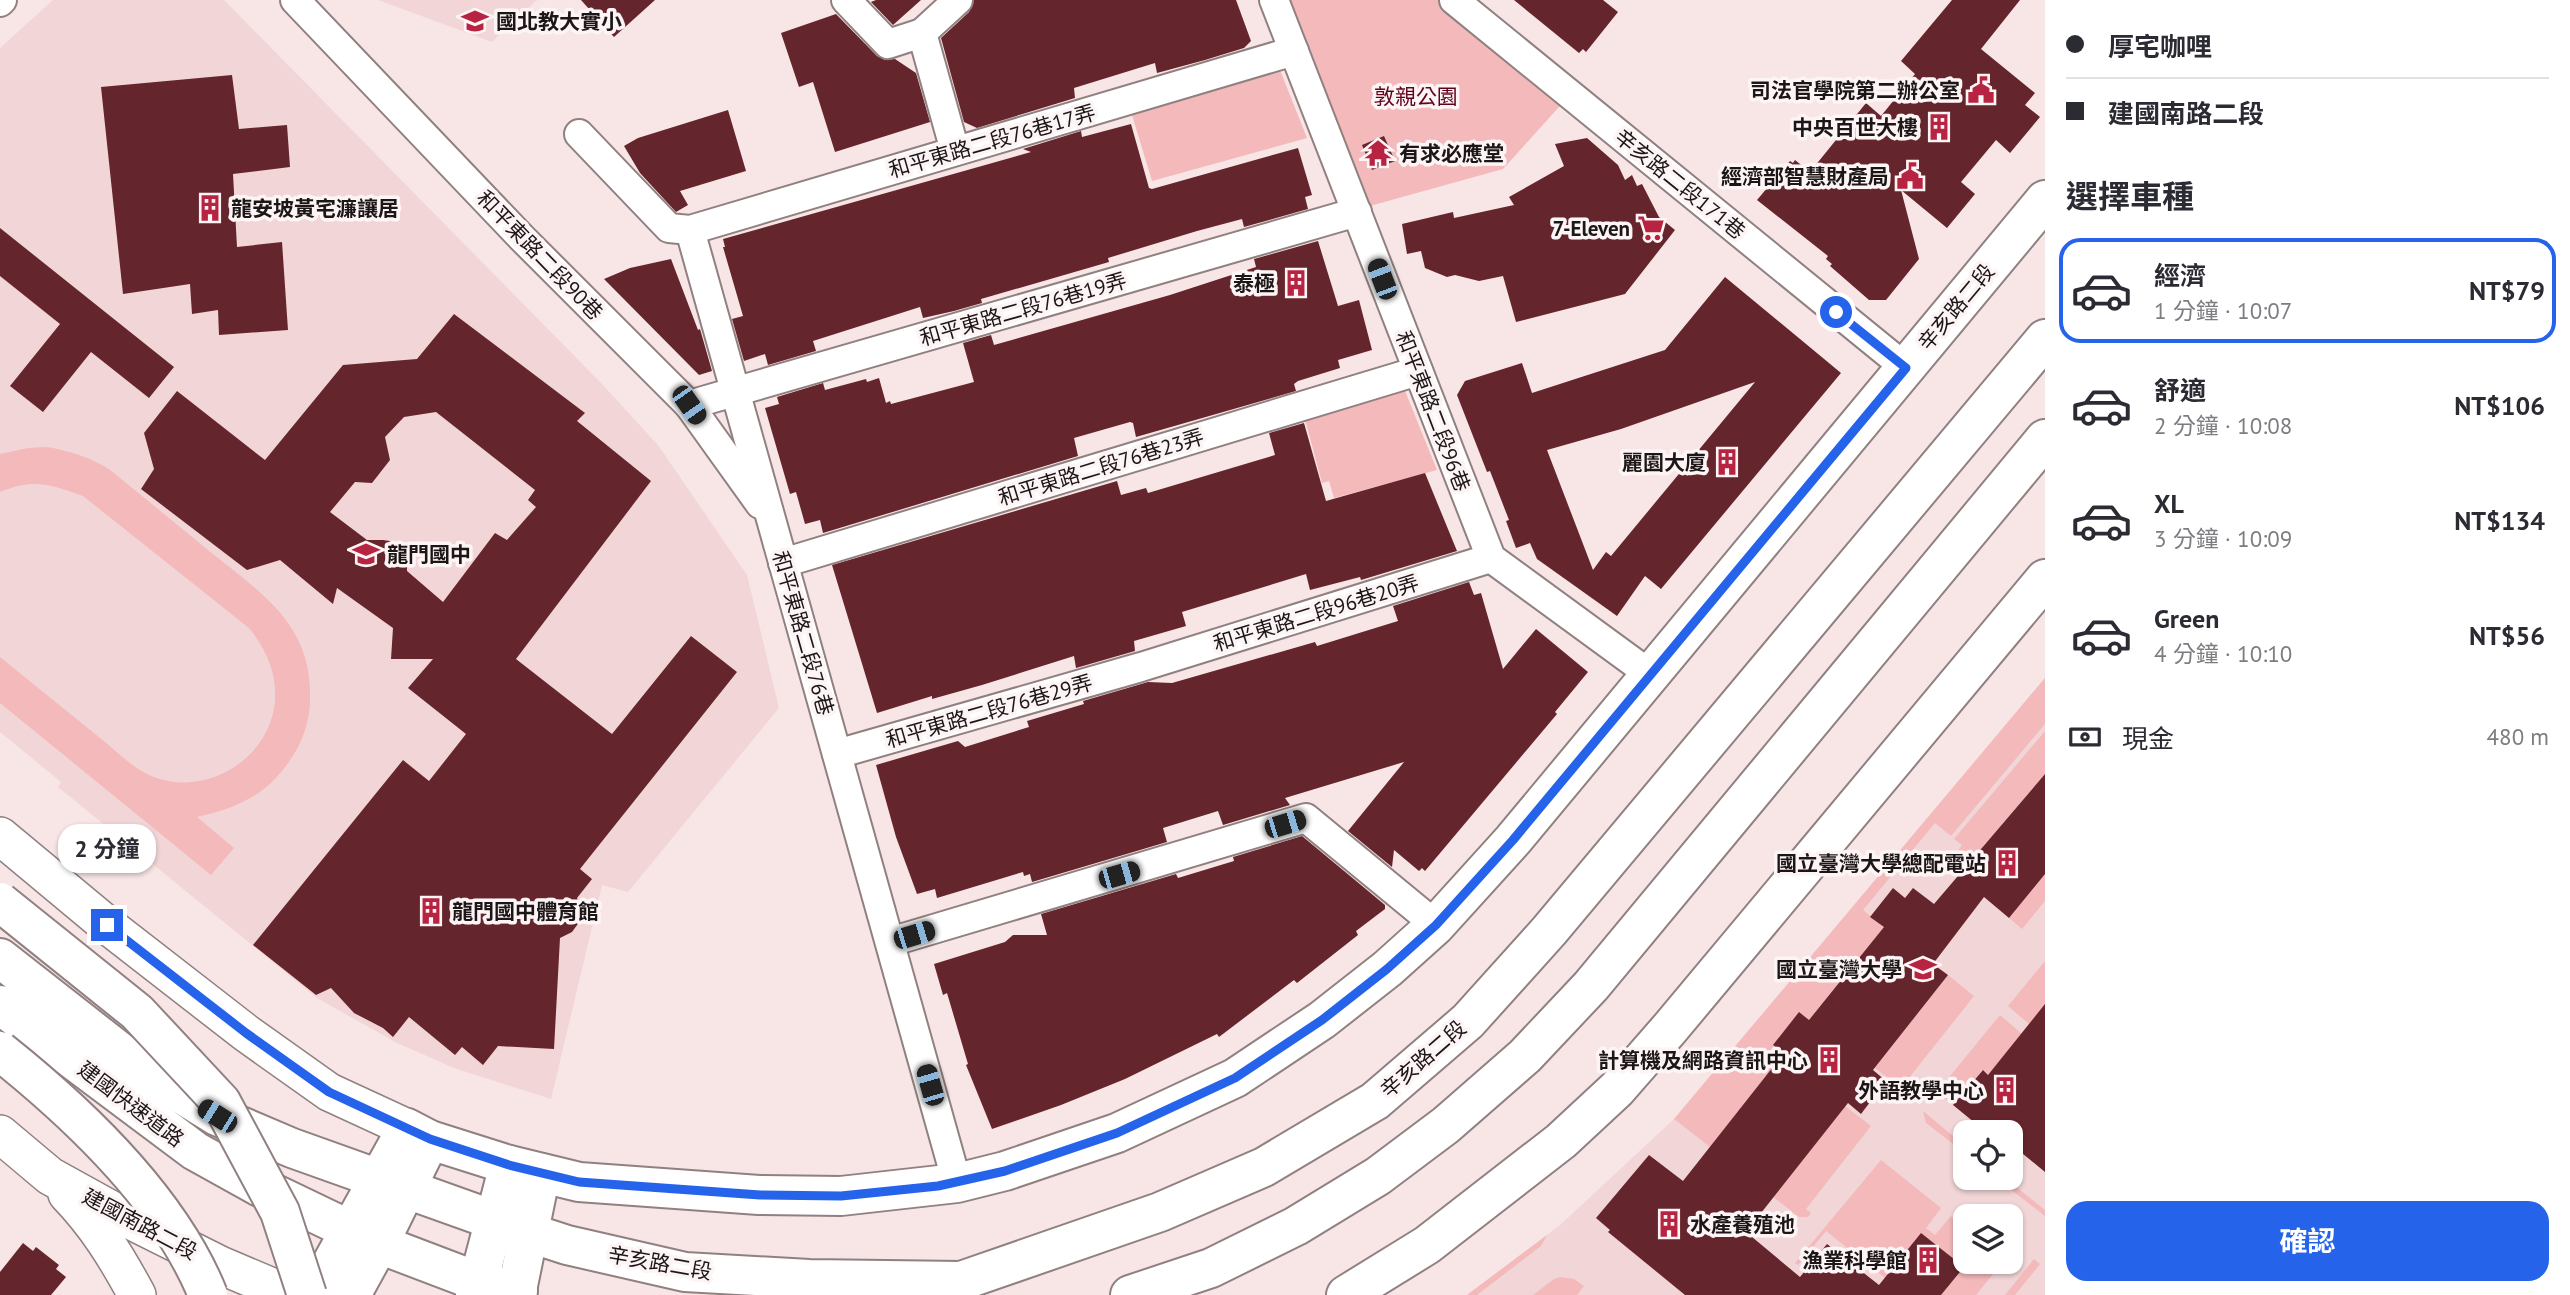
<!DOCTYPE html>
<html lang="zh-TW">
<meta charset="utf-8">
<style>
body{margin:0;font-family:"PT Sans","Noto Sans TC",sans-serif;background:#f7f7f7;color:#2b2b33;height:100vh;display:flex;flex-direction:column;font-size:26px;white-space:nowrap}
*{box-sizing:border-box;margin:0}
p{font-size:23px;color:#7c7c81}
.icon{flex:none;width:38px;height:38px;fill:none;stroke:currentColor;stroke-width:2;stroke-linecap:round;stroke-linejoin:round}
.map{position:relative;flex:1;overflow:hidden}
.panel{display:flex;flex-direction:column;background:#fff;width:525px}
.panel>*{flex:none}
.guide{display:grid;align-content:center;height:154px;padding:0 21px;background:#fff}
.buttons{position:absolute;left:1953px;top:1120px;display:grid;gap:14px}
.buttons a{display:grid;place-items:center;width:70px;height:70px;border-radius:14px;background:#fff;box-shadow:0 2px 5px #0004;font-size:35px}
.end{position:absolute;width:32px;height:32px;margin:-16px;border:9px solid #2563eb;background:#fff;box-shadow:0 0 0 4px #fff}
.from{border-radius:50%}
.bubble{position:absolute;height:49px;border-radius:21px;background:#fff;box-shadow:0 2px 5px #0004;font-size:23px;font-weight:700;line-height:49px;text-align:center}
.car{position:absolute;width:21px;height:42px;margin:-21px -10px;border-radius:9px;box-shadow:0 0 5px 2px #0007;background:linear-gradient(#222 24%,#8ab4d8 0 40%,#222 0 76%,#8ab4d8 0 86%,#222 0)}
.guide b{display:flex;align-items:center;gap:24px;height:66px;font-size:26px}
.guide b+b{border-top:2px solid #e1e1e2}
.guide i{width:18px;height:18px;background:#2b2b33}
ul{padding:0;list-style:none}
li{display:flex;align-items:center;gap:21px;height:105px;margin:0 14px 10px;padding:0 7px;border:4px solid transparent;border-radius:21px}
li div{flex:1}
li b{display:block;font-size:26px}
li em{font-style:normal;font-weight:700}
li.selected{border-color:#2563eb}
li>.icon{width:63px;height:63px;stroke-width:1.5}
h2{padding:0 21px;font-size:32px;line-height:84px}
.pay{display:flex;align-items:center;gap:18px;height:77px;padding:0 21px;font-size:26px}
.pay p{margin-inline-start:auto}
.action{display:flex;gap:14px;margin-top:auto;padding:14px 21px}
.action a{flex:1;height:80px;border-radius:21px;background:#2563eb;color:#fff;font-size:28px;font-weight:700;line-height:80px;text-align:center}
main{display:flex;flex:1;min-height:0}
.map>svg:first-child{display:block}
.built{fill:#f2d6d7;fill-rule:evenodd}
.green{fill:#f3b9bb}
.building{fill:#65252c;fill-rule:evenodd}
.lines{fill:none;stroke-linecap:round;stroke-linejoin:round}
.minor-casing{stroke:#918080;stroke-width:32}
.tertiary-casing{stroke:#918080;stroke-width:40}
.secondary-casing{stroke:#918080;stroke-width:42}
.primary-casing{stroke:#918080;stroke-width:42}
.trunk-casing{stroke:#918080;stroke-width:42}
.minor{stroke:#fff;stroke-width:28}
.tertiary{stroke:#fff;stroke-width:37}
.secondary{stroke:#fff;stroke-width:38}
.primary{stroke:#fff;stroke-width:38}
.trunk{stroke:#fff;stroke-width:38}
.trunk-bridge-casing{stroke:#918080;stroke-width:42;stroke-linecap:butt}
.trunk-bridge{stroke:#fff;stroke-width:38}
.route{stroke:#2563eb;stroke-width:9}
.labels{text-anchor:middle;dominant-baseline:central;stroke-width:7;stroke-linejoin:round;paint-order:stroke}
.poi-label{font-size:21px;font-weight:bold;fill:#1c1616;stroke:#fdf5f5;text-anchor:end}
.park-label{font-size:21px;fill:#60021b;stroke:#fdf5f5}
.street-label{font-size:21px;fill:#1c1616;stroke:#fdf5f5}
</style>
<main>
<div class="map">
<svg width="2045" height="1295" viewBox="0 0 2045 1295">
<rect width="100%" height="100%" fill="#f8e5e5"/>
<g class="built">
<polygon points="53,0 224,0 602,384 658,445 747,575 779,708 628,892 602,885 551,1099 454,1068 397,1043 317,998 58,787 61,782 0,732 0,48"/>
<polygon points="378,0 537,0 492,42"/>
<path d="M2045,678v617h-578l92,-69 115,-107zM1965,1132h46v46h-46zM1965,1216h46v46h-46z"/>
</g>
<g class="green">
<polygon points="1281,0 1446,0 1567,98 1503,169 1359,209"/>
<polygon points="1276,60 1307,138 1152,181 1129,105"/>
<polygon points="1401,381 1437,470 1334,498 1329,481 1322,483 1303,412"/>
<path d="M47,447c23,4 42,10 62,22 33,27 66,54 99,81 49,40 101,71 102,141 1,19 -3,39 -12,56 -24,44 -55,60 -101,70l37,31 -23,27 -211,-172v-46c33,27 67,54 100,81 18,14 35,33 57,40 53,18 113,-21 118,-77 2,-28 -9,-52 -26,-73l-166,-132c-32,-12 -50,-18 -83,-4v-38l28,-6z"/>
<polygon points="2045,678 2045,724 1951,836 1935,823 1863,910 1884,927 1809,1020 1800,1013 1784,1053 1710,1147 1674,1119"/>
<polygon points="2045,731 2045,774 1958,875 1948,866 1962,845 1954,839"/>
<polygon points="2045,874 2045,901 2022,929 2009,918"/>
<polygon points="2045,961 2045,1005 2029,1024 2008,1006"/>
<polygon points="1948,975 1974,996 1901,1088 1875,1068"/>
<polygon points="2000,1015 2022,1034 1988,1075 1982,1070 1953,1105 1937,1092"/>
<polygon points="1845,1106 1871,1126 1806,1209 1811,1213 1808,1217 1799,1217 1773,1197"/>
<polygon points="1923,1111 1965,1146 1965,1153 1926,1123"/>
<polygon points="1881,1160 1941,1208 1926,1228 1935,1235 1951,1216 1965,1228 1965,1262 2003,1262 1976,1295 1872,1295 1885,1278 1826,1231 1798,1265 1795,1263"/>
<polygon points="1996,1178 2005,1178 2045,1210 2045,1216"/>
<polygon points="1547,1235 1541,1246 1477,1295 1467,1295"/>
<polygon points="2034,1259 2040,1264 2015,1295 2005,1295"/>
<polygon points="1561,1277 1574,1279 1584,1286 1577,1295 1533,1295 1554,1279"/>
</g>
<g class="building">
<polygon points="581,0 655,0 614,37"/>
<polygon points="876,0 921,0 893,25 871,2"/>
<polygon points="974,0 1236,0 1251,41 1244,48 1205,60 1157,73 1155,63 1074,88 1075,98 977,128 964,122 941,38 969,12"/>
<polygon points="1514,0 1603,0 1618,12 1586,52 1583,49 1579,53"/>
<polygon points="1952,0 2020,0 1981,49 2035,93 2025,105 2040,117 2010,153 1996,140 1961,182 1975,194 1947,228 1901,190 1919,259 1886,300 1869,300 1830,266 1832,264 1826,259 1828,256 1757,200 1790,161 1793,163 1795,160 1810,172 1866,103 1881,116 1915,74 1901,61"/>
<polygon points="836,14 877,56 885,60 895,59 916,73 930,122 835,152 813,82 799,87 781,33"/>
<polygon points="232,75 239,129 287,125 290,167 233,174 237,247 282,242 288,330 219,335 218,310 192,314 190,284 123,294 101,87"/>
<polygon points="728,110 746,171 680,191 688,205 676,212 640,173 624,146 638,138"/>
<polygon points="1131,124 1149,188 1152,189 1298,148 1312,195 1305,197 1308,209 1244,227 1242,219 1197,231 1108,258 1109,262 981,299 982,303 954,311 923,318 920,307 813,341 816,351 768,365 765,354 744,361 732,319 743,316 723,247 725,247 723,239 1031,152 1023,149 1081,131 1082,137"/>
<polygon points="1384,136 1395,161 1372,170 1362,145"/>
<polygon points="1587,138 1618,165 1625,180 1632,175 1637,186 1642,184 1659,217 1675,230 1625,294 1516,322 1503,276 1479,281 1455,275 1447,277 1425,268 1421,251 1407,254 1402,224 1453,212 1454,218 1514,205 1509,197 1564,166 1555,144"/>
<polygon points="0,228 174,367 149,398 91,352 43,412 10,386 60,324 0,276"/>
<polygon points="1318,241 1338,306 1359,300 1372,350 1338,360 1340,368 1298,381 1294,384 1296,391 1136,437 1133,423 1130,422 1074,438 1078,456 823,533 820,520 805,524 796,492 790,494 765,408 779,404 777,397 823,383 825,390 866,379 867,382 879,378 886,403 890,401 891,404 974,382 963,343 991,335 994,345 1170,295 1256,267 1254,259"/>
<polygon points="671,259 698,330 700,329 712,371 699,375 604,279 630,268"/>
<path d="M1725,277l116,96 -180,216 -16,-13 -28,40 -80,-57 -7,-16 -14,5 -10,-27 3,-1 -19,-49 -3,1 -30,-77 8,-14 57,-18 10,30 133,-43zM1755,382l-144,174 -5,-4 -13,18 -46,-120 74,-21z"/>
<path d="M454,314l131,99 -8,8 74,60 -135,178 96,75 79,-98 46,36 -157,197 12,10 -15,19 4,11 -1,12 -8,11 -12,6 -6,111 -56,-3 -15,19 -21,-18 -7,8 -46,-38 -16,20 -10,-9 -29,-15 -23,-25 -15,7 -63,-50 150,-185 26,21 37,-47 -58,-46 25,-29h-42l2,-31 -56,-40 -4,16 -53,-44 -33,10 -106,-81 13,-20 -10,-36 33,-42 88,69 78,-95 74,-6zM436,412l99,78 -7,10 8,7 -29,33 -12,-7 -52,69 -36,-31v-19l-4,-9 -20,-3h-16l-37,-28 25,-30 17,1 18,-23 -5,-23 19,-20z"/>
<polygon points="1304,423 1326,501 1425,473 1457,551 1361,580 1360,577 1310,590 1306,574 1182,612 1186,626 1134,641 1135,651 1076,668 1074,656 982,685 932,699 932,696 877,713 832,565 1117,481 1121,495 1146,488 1148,493 1215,473 1275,455 1269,433"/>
<polygon points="1469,582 1474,595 1481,593 1503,669 1536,629 1588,672 1555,712 1557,714 1425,871 1422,868 1419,871 1394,850 1392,867 1348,831 1404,762 1285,798 1290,805 1223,825 1218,811 1163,828 1167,842 1032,882 1030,874 1024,876 1023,872 937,898 935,889 917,894 896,837 876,765 958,741 965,747 1029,727 1027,721 1084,704 1083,701 1148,682 1172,683 1315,642 1317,646 1398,621 1393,606"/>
<polygon points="2045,774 2045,874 2009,918 1984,897 1933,964 1948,975 1873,1070 1886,1081 1861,1114 1848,1103 1746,1232 1800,1277 1827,1244 1879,1285 1921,1233 1964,1267 1941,1295 1685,1295 1608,1232 1610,1230 1596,1218 1649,1155 1683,1181 1784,1053 1773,1045 1799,1012 1809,1020 1884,927 1870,917 1893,888 1905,898 1913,888 1934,904"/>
<polygon points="1302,836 1385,905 1385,909 1356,931 1358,935 1297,983 1294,980 1219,1037 1217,1034 1125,1079 1061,1105 992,1129 966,1065 968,1064 947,993 943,995 934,964 1005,942 1013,935 1047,935 1041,914 1176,874 1178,878 1234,861 1233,857"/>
<polygon points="2045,1004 2045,1172 2011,1144 2011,1132 1986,1132 1953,1105 1983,1070 1988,1075"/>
<polygon points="23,1243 33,1251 36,1247 59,1265 56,1269 66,1277 51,1295 0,1295 0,1272"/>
</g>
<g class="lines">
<defs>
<g id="minor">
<polyline points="295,0 522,238 689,405 760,504"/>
<polyline points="846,0 888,44 922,33"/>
<polyline points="1274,0 1491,558 1651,675"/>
<polyline points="1454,0 1906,368"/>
<polyline points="0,2 2,0"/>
<polyline points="579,134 669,228 690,230 1294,51"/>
<polyline points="955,151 922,33 958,0"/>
<polyline points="690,230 957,1183"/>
<polyline points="689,405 1357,212"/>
<polyline points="783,563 1418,371"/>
<polyline points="837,754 1141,667 1491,558"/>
<polyline points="890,942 1306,818 1436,925"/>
</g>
<g id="tertiary">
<polyline points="0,836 107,925 246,1033 329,1092 407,1128"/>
<polyline points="0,1134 50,1176 126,1218 220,1265 291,1295"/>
<path d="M67,1194c30,31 50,64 70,101"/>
</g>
<g id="secondary">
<polyline points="314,1295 407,1128 430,1140 509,1165 579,1182 759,1195 841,1196 957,1183 1005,1171 1117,1133 1235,1078 1322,1020 1387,969 1436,925 1513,840 2045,200"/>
<polyline points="516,1295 541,1173"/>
<polyline points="1346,1295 1427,1245 1561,1141 1617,1089 1671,1027 2045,579"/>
</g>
<g id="primary">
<polyline points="530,1233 567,1245 685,1272 809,1279 961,1281 1160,1212 1264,1167 1375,1101 1468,1021 1549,931 2045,339"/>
<polyline points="1130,1295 1211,1268 1296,1226 1378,1176 1446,1125 1525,1056 1591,986 2045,439"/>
</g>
<g id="trunk">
<polyline points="0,958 143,1070 217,1116 292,1148 530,1233"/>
<polyline points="0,1005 195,1151 258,1186 379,1244 479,1282 518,1291"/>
<polyline points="351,1295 379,1244 430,1140"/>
<polyline points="475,1295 509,1165"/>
</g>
</defs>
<use href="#minor" class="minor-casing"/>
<use href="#tertiary" class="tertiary-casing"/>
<use href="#secondary" class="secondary-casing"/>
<use href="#primary" class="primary-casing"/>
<use href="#trunk" class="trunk-casing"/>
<use href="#minor" class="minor"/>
<use href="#tertiary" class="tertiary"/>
<use href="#secondary" class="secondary"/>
<use href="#primary" class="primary"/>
<use href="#trunk" class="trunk"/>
<defs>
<g id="trunk-bridge">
<polyline points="0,902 137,1012 221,1102 280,1212 307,1295"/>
<path d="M0,1051c79,63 170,149 208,244"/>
</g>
</defs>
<use href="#trunk-bridge" class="trunk-bridge-casing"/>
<use href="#trunk-bridge" class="trunk-bridge"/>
</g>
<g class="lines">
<polyline class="route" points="107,925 246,1033 329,1092 430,1139 509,1165 579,1182 760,1195 841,1196 938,1186 1005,1171 1117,1133 1235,1078 1322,1020 1387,969 1436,925 1513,840 1906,368 1836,312"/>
</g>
<defs>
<symbol id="school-bare" viewBox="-9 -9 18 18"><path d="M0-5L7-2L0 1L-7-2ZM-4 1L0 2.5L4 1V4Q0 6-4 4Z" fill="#b62442" stroke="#fdf5f5" stroke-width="2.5" paint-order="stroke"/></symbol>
<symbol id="civic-bare" viewBox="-9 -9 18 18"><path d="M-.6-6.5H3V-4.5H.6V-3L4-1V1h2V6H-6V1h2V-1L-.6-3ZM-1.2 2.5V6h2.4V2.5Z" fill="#b62442" stroke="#fdf5f5" stroke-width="2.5" paint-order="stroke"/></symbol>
<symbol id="building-bare" viewBox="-9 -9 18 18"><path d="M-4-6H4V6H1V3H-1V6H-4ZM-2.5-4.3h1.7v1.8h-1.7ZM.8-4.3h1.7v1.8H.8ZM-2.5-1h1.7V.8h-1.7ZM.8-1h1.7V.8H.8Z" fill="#b62442" stroke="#fdf5f5" stroke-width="2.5" paint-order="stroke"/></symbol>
<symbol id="temple-bare" viewBox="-9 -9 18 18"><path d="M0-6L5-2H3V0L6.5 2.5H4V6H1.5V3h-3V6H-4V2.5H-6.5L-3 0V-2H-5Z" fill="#b62442" stroke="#fdf5f5" stroke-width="2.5" paint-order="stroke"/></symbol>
<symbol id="supermarket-bare" viewBox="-9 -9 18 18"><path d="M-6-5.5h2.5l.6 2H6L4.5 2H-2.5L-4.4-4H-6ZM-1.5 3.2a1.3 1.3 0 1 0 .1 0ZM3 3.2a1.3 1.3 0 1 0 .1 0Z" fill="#b62442" stroke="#fdf5f5" stroke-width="2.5" paint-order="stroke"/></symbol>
<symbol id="university-bare" viewBox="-9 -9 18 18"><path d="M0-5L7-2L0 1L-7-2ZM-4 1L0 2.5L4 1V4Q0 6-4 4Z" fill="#b62442" stroke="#fdf5f5" stroke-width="2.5" paint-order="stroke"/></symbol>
</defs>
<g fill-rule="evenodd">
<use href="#school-bare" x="456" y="2" width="38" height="38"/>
<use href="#civic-bare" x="1962" y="71" width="38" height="38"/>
<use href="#building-bare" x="1920" y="108" width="38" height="38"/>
<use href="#temple-bare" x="1359" y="134" width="38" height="38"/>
<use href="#civic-bare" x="1891" y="157" width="38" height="38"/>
<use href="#building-bare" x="191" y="189" width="38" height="38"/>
<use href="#supermarket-bare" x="1632" y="209" width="38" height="38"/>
<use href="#building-bare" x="1277" y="264" width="38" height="38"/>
<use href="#building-bare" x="1708" y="443" width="38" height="38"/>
<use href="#school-bare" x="347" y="535" width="38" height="38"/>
<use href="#building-bare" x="1988" y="844" width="38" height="38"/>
<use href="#building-bare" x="412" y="892" width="38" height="38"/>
<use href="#university-bare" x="1904" y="950" width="38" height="38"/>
<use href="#building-bare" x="1810" y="1041" width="38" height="38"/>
<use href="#building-bare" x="1986" y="1071" width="38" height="38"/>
<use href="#building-bare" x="1650" y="1205" width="38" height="38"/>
<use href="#building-bare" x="1909" y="1241" width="38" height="38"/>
</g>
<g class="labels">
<g class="poi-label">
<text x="496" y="21" text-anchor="start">國北教大實小</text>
<text x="1960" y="90">司法官學院第二辦公室</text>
<text x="1918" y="127">中央百世大樓</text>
<text x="1399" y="153" text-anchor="start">有求必應堂</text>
<text x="1889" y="176">經濟部智慧財產局</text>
<text x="231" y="208" text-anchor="start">龍安坡黃宅濂讓居</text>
<text x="1630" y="228">7-Eleven</text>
<text x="1275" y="283">泰極</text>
<text x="1706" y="462">麗園大廈</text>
<text x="387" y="554" text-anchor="start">龍門國中</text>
<text x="1986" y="863">國立臺灣大學總配電站</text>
<text x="452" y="911" text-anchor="start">龍門國中體育館</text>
<text x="1902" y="969">國立臺灣大學</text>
<text x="1808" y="1060">計算機及網路資訊中心</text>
<text x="1984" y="1090">外語教學中心</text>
<text x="1690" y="1224" text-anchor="start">水產養殖池</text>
<text x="1907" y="1260">漁業科學館</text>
</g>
<g class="park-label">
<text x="1416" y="96">敦親公園</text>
</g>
<g class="street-label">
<text transform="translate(992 141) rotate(-16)">和平東路二段76巷17弄</text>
<text transform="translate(1680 184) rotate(39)">辛亥路二段171巷</text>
<text transform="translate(540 255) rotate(46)">和平東路二段90巷</text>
<text transform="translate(1956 307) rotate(-50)">辛亥路二段</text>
<text transform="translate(1023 309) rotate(-16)">和平東路二段76巷19弄</text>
<text transform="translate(1433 411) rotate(69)">和平東路二段96巷</text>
<text transform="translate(1101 467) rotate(-17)">和平東路二段76巷23弄</text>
<text transform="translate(1316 613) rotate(-17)">和平東路二段96巷20弄</text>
<text transform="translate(803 633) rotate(74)">和平東路二段76巷</text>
<text transform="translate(989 711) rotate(-16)">和平東路二段76巷29弄</text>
<text transform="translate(1423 1059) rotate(-41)">辛亥路二段</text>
<text transform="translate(131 1104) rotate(37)">建國快速道路</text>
<text transform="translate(140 1224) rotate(28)">建國南路二段</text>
<text transform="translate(660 1263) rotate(10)">辛亥路二段</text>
</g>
</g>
</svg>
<div class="buttons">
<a><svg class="icon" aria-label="locate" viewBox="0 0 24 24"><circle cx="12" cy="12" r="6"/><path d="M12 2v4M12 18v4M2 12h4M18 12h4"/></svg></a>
<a><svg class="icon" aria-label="layers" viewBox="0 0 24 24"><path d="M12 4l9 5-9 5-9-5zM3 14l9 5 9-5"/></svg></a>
</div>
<i class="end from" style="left:1836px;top:312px"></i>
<i class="end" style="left:107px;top:925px"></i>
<div class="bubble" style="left:58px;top:824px;width:98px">2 分鐘</div>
<i class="car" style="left:1382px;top:279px;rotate:339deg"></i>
<i class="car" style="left:689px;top:405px;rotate:145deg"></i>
<i class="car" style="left:1285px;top:824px;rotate:73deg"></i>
<i class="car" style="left:1119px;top:875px;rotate:74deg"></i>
<i class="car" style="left:914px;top:935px;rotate:73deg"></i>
<i class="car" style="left:930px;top:1085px;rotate:344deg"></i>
<i class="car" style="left:217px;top:1116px;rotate:302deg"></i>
</div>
<section class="panel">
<div class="guide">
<b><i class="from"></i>厚宅咖哩</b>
<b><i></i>建國南路二段</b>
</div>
<h2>選擇車種</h2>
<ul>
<li class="selected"><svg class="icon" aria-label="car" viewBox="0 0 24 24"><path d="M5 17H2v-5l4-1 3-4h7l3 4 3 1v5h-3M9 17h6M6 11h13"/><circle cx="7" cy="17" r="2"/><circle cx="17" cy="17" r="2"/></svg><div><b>經濟</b><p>1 分鐘 · 10:07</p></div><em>NT$79</em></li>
<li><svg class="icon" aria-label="car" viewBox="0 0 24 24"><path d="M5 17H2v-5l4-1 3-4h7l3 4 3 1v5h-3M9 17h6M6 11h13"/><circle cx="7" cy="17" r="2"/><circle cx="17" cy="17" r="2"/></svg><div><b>舒適</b><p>2 分鐘 · 10:08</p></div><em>NT$106</em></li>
<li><svg class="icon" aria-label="car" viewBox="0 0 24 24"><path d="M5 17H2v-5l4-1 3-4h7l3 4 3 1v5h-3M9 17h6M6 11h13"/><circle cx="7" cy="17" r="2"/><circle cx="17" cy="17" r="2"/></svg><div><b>XL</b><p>3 分鐘 · 10:09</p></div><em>NT$134</em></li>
<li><svg class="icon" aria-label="car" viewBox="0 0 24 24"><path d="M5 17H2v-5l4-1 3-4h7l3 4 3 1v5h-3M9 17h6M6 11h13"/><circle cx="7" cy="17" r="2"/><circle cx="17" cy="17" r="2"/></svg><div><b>Green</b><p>4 分鐘 · 10:10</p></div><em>NT$56</em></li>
</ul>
<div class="pay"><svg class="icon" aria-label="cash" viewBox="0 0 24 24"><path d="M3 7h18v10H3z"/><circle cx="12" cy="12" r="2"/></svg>現金<p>480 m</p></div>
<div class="action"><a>確認</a></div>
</section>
</main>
